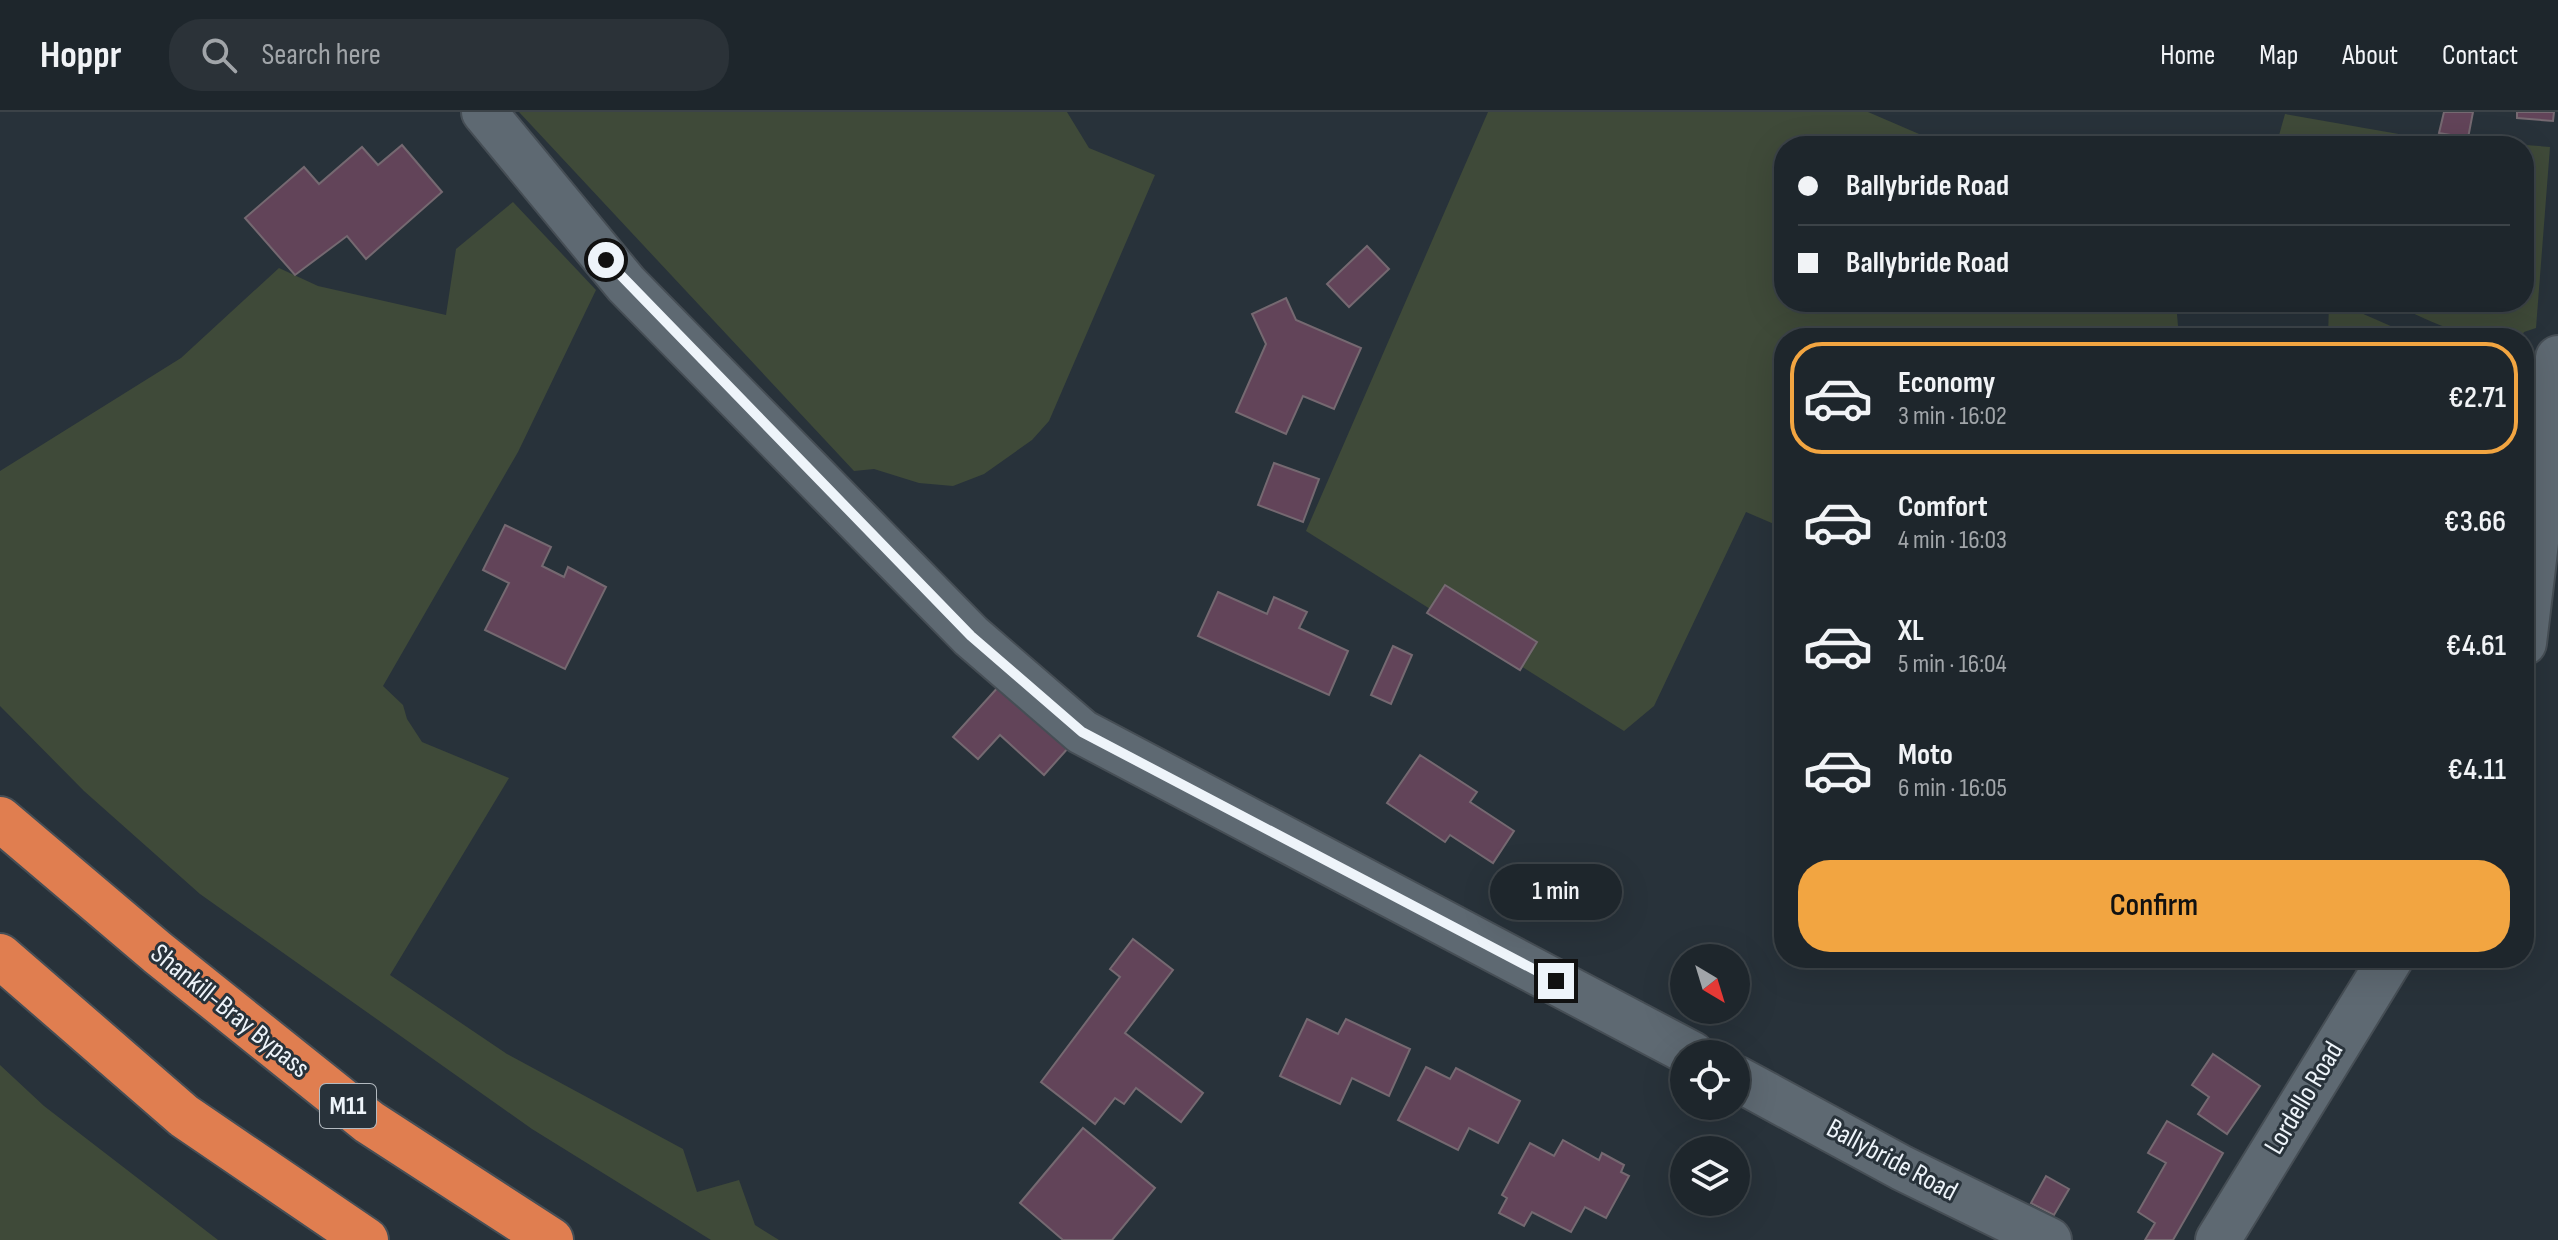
<!DOCTYPE html>
<meta charset="utf-8">
<style>
body{margin:0;font-family:"Sofia Sans Condensed",sans-serif;background:#2b3238;color:#f1f3f6;height:100vh;display:flex;flex-direction:column;font-size:30px;white-space:nowrap}
*{box-sizing:border-box;margin:0}
p{font-size:26px;color:#a1a5a9}
.icon{flex:none;width:44px;height:44px;fill:none;stroke:currentColor;stroke-width:2;stroke-linecap:round;stroke-linejoin:round}
.map{position:relative;flex:1;overflow:hidden}
.sheet{position:absolute;left:1774px;top:216px;width:760px;height:640px;display:flex;flex-direction:column;background:#1e262c;border-radius:32px;box-shadow:0 8px 32px #0002,0 0 0 2px #3c4348}
.sheet>*{flex:none}
.banner{position:absolute;left:1774px;top:24px;width:760px;height:176px;border-radius:32px;box-shadow:0 8px 32px #0002,0 0 0 2px #3c4348;display:grid;align-content:center;height:176px;padding:0 24px;background:#1e262c}
.needle{width:52px;rotate:142deg}
.fabs{position:absolute;left:1670px;top:832px;display:grid;gap:16px}
.fabs a{display:grid;place-items:center;width:80px;height:80px;border-radius:50%;background:#1e262c;box-shadow:0 8px 32px #0002,0 0 0 2px #3c4348;font-size:40px}
.end{position:absolute;width:36px;height:36px;margin:-18px;border:10px solid #eef4fa;background:#111;box-shadow:0 0 0 4px #111}
.from{border-radius:50%}
.bubble{position:absolute;height:56px;border-radius:28px;background:#1e262c;box-shadow:0 8px 32px #0002,0 0 0 2px #3c4348;font-size:26px;font-weight:600;line-height:56px;text-align:center}
.banner b{display:flex;align-items:center;gap:28px;height:76px;font-size:30px}
.banner b+b{border-top:2px solid #3c4348}
.banner i{width:20px;height:20px;background:#f1f3f6}
ul{padding:14px 0 0;list-style:none}
li{display:flex;align-items:center;gap:24px;height:112px;margin:0 16px 12px;padding:0 8px;border:4px solid transparent;border-radius:32px}
li div{flex:1}
li b{display:block;font-size:30px}
li em{font-style:normal;font-weight:600}
li.active{border-color:#f2a541}
li>.icon{width:72px;height:72px;stroke-width:1.5}
.action{display:flex;gap:16px;margin-top:auto;padding:16px 24px}
.action a{flex:1;height:92px;border-radius:32px;background:#f2a541;color:#111;font-size:32px;font-weight:600;line-height:92px;text-align:center}
header{display:flex;align-items:center;gap:48px;box-sizing:border-box;height:112px;padding:0 40px;background:#1e262c;border-bottom:2px solid #3c4348}
header strong{font-size:38px}
nav{display:flex;gap:44px;margin-inline-start:auto;font-size:28px}
.search{width:560px;height:72px;background:#2b3238;display:flex;align-items:center;gap:20px;box-sizing:border-box;padding:0 28px;border-radius:32px;color:#a1a5a9;font-size:30px}
.map>svg:first-child{display:block}
.green{fill:#3f4a39}
.building{fill:#624459;stroke:#756971;stroke-width:2}
.lines{fill:none;stroke-linecap:round;stroke-linejoin:round}
.minor-casing{stroke:#464e55;stroke-width:48}
.highway-casing{stroke:#464e55;stroke-width:48}
.minor{stroke:#5e6972;stroke-width:44}
.highway{stroke:#e07e50;stroke-width:44}
.route{stroke:#eef4fa;stroke-width:10}
.labels{text-anchor:middle;dominant-baseline:central;stroke-width:6;stroke-linejoin:round;paint-order:stroke}
.shield{fill:#28323a;stroke:#b3bac0;stroke-width:2}
.shield-label{font-size:26px;font-weight:bold;fill:#eef4fa}
.street-label{font-size:28px;fill:#eef4fa;stroke:#28323a}
</style>
<header>
<strong>Hoppr</strong>
<div class="search"><svg class="icon" aria-label="search" viewBox="0 0 24 24"><circle cx="10" cy="10" r="6"/><path d="M15 15l6 6"/></svg>Search here</div>
<nav><a>Home</a><a>Map</a><a>About</a><a>Contact</a></nav>
</header>
<div class="map">
<svg width="2558" height="1128" viewBox="0 0 2558 1128">
<rect width="100%" height="100%" fill="#28323a"/>
<g class="green">
<polygon points="519,0 1067,0 1089,36 1155,63 1049,309 1032,328 984,362 953,374 919,371 874,357 854,359"/>
<polygon points="1488,0 1868,0 1947,34 1784,34 1784,190 2176,190 2179,226 1784,226 1784,389 1774,412 1746,400 1654,594 1624,619 1306,419"/>
<path d="M2285,2l125,22 140,11 -14,181 -12,4 -3,6c-57,0 -80,-10 -130,-36h133v-156h-248z"/>
<polygon points="513,90 596,178 518,340 383,574 403,593 407,607 422,630 509,666 390,863 507,942 683,1037 697,1080 739,1068 755,1113 779,1128 711,1128 532,1017 200,782 84,679 0,594 0,359 181,246 279,156 318,174 446,203 456,137"/>
<polygon points="2329,190 2336,190 2418,226 2328,226"/>
<polygon points="0,953 44,994 218,1128 0,1128"/>
</g>
<g class="building">
<polygon points="2444,0 2473,0 2468,26 2439,21"/>
<polygon points="2517,0 2554,0 2553,9 2517,6"/>
<polygon points="402,33 442,80 366,147 347,124 295,163 245,106 304,55 319,72 362,35 378,53"/>
<polygon points="1367,134 1389,157 1349,195 1327,172"/>
<polygon points="1286,186 1296,208 1361,236 1334,297 1303,284 1286,322 1236,300 1266,232 1252,202"/>
<polygon points="1274,351 1319,367 1303,410 1258,393"/>
<polygon points="505,413 551,435 542,454 564,465 568,455 606,475 565,557 485,518 509,471 483,458"/>
<polygon points="1445,473 1537,530 1520,558 1427,501"/>
<polygon points="1218,480 1267,502 1274,485 1307,500 1299,516 1348,539 1329,583 1198,524"/>
<polygon points="1393,534 1412,543 1391,592 1371,583"/>
<polygon points="1000,573 1069,635 1044,663 1000,623 978,647 953,625"/>
<polygon points="1420,643 1477,680 1470,690 1514,719 1493,751 1450,723 1445,730 1387,691"/>
<polygon points="1133,827 1173,858 1125,921 1203,981 1181,1010 1136,976 1124,992 1115,986 1095,1012 1041,970 1120,865 1110,857"/>
<polygon points="1307,907 1338,922 1346,907 1410,937 1389,984 1352,966 1340,992 1280,964"/>
<polygon points="2213,942 2260,974 2227,1022 2198,1002 2209,985 2192,973"/>
<polygon points="1426,955 1450,967 1456,956 1520,989 1498,1031 1469,1016 1458,1038 1398,1008"/>
<polygon points="2167,1009 2223,1041 2173,1128 2145,1128 2155,1111 2138,1100 2166,1051 2148,1041"/>
<polygon points="1083,1016 1155,1076 1112,1128 1063,1128 1020,1091"/>
<polygon points="1563,1028 1599,1048 1602,1041 1624,1053 1621,1060 1629,1064 1606,1106 1585,1095 1571,1120 1532,1100 1524,1114 1499,1101 1507,1086 1502,1083 1530,1031 1554,1044"/>
<polygon points="2046,1064 2069,1077 2054,1103 2031,1091"/>
</g>
<g class="lines">
<defs>
<g id="minor">
<polyline points="484,0 626,172 971,524 1082,620 1692,942"/>
<polyline points="2524,531 2558,246"/>
<polyline points="1736,966 1902,1056 2049,1128"/>
<polyline points="2218,1128 2391,846"/>
</g>
<g id="highway">
<polyline points="0,707 158,841 369,1010 551,1128"/>
<polyline points="0,844 184,1004 366,1128"/>
</g>
</defs>
<use href="#minor" class="minor-casing"/>
<use href="#highway" class="highway-casing"/>
<use href="#minor" class="minor"/>
<use href="#highway" class="highway"/>
</g>
<g class="lines">
<polyline class="route" points="606,148 971,524 1082,620 1556,869"/>
</g>
<g class="labels">
<rect class="shield" x="320" y="972" width="56" height="44" rx="6"/>
<g class="shield-label">
<text x="348" y="994">M11</text>
</g>
<g class="street-label">
<text transform="translate(230 899) rotate(39)">Shankill-Bray Bypass</text>
<text transform="translate(2304 986) rotate(-59)">Lordello Road</text>
<text transform="translate(1892 1048) rotate(28)">Ballybride Road</text>
</g>
</g>
</svg>
<div class="fabs">
<a><svg class="needle" viewBox="-14 -14 28 28"><path d="M0-13l5 13h-10z" fill="#e53935"/><path d="M0 13l5-13h-10z" fill="#a1a5a9"/></svg></a>
<a><svg class="icon" aria-label="locate" viewBox="0 0 24 24"><circle cx="12" cy="12" r="6"/><path d="M12 2v4M12 18v4M2 12h4M18 12h4"/></svg></a>
<a><svg class="icon" aria-label="layers" viewBox="0 0 24 24"><path d="M12 4l9 5-9 5-9-5zM3 14l9 5 9-5"/></svg></a>
</div>
<i class="end from" style="left:606px;top:148px"></i>
<i class="end" style="left:1556px;top:869px"></i>
<div class="bubble" style="left:1490px;top:752px;width:132px">1 min</div>
<div class="banner">
<b><i class="from"></i>Ballybride Road</b>
<b><i></i>Ballybride Road</b>
</div>
<section class="sheet">
<ul>
<li class="active"><svg class="icon" aria-label="car" viewBox="0 0 24 24"><path d="M5 17H2v-5l4-1 3-4h7l3 4 3 1v5h-3M9 17h6M6 11h13"/><circle cx="7" cy="17" r="2"/><circle cx="17" cy="17" r="2"/></svg><div><b>Economy</b><p>3 min · 16:02</p></div><em>€2.71</em></li>
<li><svg class="icon" aria-label="car" viewBox="0 0 24 24"><path d="M5 17H2v-5l4-1 3-4h7l3 4 3 1v5h-3M9 17h6M6 11h13"/><circle cx="7" cy="17" r="2"/><circle cx="17" cy="17" r="2"/></svg><div><b>Comfort</b><p>4 min · 16:03</p></div><em>€3.66</em></li>
<li><svg class="icon" aria-label="car" viewBox="0 0 24 24"><path d="M5 17H2v-5l4-1 3-4h7l3 4 3 1v5h-3M9 17h6M6 11h13"/><circle cx="7" cy="17" r="2"/><circle cx="17" cy="17" r="2"/></svg><div><b>XL</b><p>5 min · 16:04</p></div><em>€4.61</em></li>
<li><svg class="icon" aria-label="car" viewBox="0 0 24 24"><path d="M5 17H2v-5l4-1 3-4h7l3 4 3 1v5h-3M9 17h6M6 11h13"/><circle cx="7" cy="17" r="2"/><circle cx="17" cy="17" r="2"/></svg><div><b>Moto</b><p>6 min · 16:05</p></div><em>€4.11</em></li>
</ul>
<div class="action"><a>Confirm</a></div>
</section>
</div>
